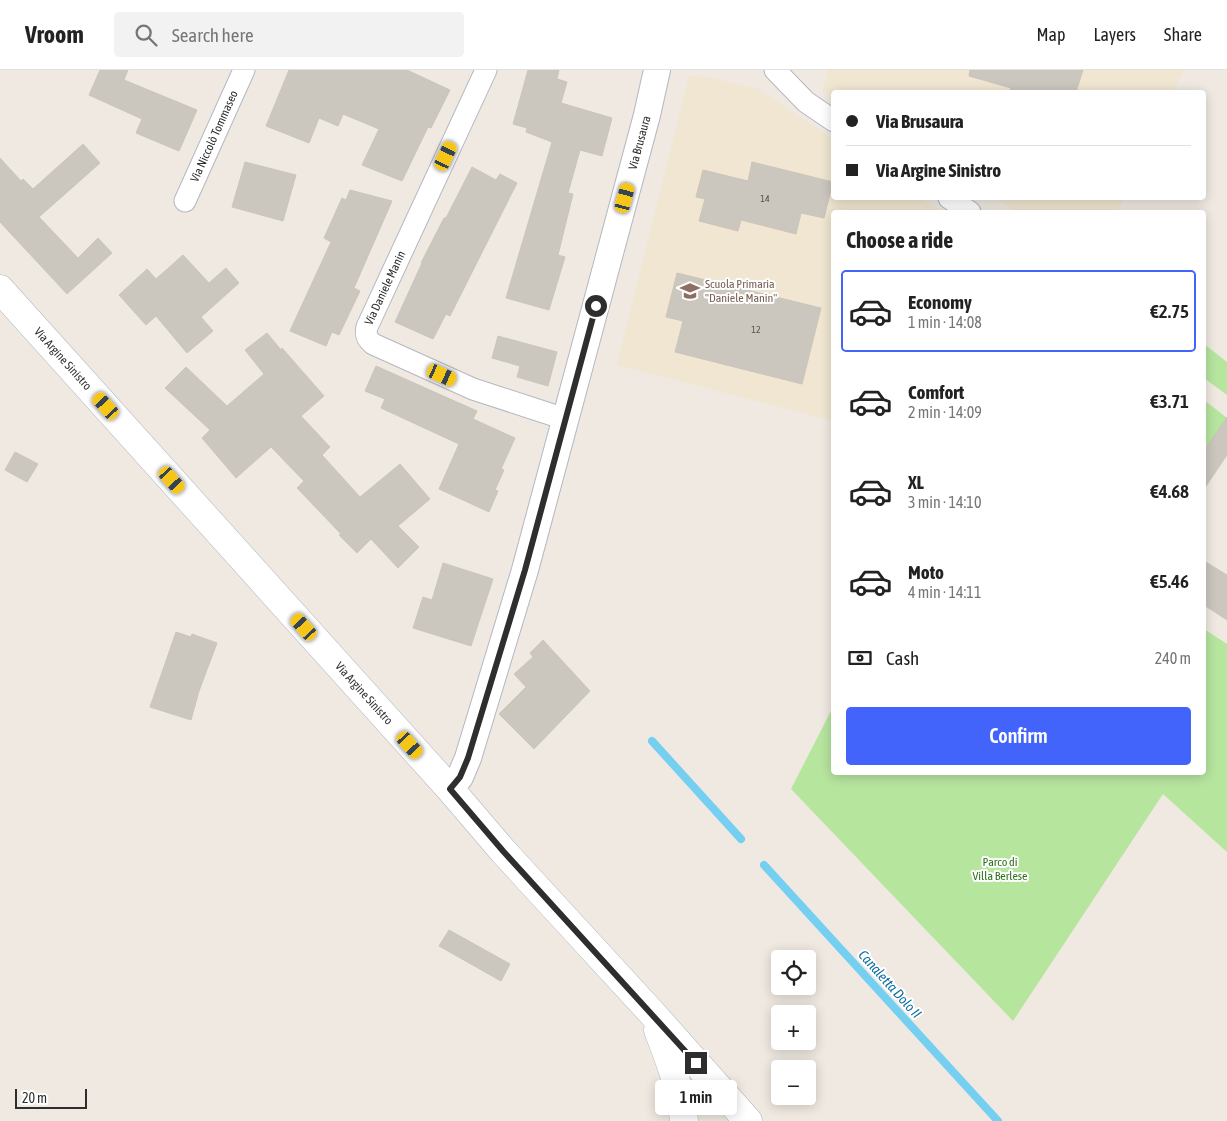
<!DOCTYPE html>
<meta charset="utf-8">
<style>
body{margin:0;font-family:"Asap Condensed",sans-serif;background:#f2f2f2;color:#222;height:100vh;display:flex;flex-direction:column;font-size:19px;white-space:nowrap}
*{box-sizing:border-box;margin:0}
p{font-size:16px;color:#767676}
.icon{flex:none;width:28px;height:28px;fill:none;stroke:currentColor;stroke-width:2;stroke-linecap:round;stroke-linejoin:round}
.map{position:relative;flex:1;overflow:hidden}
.side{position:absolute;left:831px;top:140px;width:375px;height:565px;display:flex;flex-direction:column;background:#fff;border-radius:5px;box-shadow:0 2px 12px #0003}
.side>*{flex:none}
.hud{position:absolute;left:831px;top:20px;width:375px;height:110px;border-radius:5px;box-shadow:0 2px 12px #0003;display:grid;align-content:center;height:110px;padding:0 15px;background:#fff}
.tools{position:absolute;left:771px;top:880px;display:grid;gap:10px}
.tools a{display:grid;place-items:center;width:45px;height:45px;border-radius:5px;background:#fff;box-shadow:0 2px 12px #0003;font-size:25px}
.scale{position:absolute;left:15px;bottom:12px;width:72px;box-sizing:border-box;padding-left:5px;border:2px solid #2e2e2e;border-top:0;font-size:14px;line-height:18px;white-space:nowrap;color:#2e2e2e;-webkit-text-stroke:4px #fff;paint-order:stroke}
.end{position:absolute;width:22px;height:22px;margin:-11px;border:6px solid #2e2e2e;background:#fff;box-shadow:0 0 0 2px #fff}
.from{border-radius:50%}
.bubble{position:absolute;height:35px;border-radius:5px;background:#fff;box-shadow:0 2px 12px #0003;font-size:16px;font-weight:600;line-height:35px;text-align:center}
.car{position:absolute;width:15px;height:30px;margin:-15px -8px;border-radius:6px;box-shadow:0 0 4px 1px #0007;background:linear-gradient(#f5c518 24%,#345 0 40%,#f5c518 0 76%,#345 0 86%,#f5c518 0)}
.hud b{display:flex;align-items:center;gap:18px;height:48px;font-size:19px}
.hud b+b{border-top:1px solid #e0e0e0}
.hud i{width:12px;height:12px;background:#222}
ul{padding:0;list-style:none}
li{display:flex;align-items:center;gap:15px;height:82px;margin:0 10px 8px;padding:0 5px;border:2px solid transparent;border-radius:5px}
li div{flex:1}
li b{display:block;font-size:19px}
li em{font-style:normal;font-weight:600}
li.selected{border-color:#4264fb}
li>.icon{width:45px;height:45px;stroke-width:1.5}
h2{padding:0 15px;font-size:22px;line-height:60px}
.pay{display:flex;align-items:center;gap:12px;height:55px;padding:0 15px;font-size:19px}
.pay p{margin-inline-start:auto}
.action{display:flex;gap:10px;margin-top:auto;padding:10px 15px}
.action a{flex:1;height:58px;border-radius:5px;background:#4264fb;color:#fff;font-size:20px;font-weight:600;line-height:58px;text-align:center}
header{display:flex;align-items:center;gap:30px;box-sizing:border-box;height:70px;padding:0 25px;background:#fff;border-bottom:1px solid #e0e0e0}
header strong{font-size:24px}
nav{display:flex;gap:28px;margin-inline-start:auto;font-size:18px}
.search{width:350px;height:45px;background:#f2f2f2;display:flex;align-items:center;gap:12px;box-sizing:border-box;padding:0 18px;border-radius:5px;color:#767676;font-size:19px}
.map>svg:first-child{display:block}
.education{fill:#f0e6d1}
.green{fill:#b6e59e}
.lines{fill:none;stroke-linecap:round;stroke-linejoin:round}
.stream{stroke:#75cff0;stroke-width:8}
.building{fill:#cbc7bf;stroke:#cbc5ba}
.minor-casing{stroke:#b4b7c1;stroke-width:23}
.tertiary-casing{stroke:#b4b7c1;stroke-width:28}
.secondary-casing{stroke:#b4b7c1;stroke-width:29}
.minor{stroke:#fff;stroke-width:21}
.tertiary{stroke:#fff;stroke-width:26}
.secondary{stroke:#fff;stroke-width:28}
.route{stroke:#2e2e2e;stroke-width:6}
.labels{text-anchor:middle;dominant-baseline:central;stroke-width:4;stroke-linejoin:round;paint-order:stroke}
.number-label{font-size:10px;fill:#555452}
.street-label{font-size:12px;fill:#2e2e2e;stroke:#fff}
.education-label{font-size:12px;fill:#785e54;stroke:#fff;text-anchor:start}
.park-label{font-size:12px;fill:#2c6e1b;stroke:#fff}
.water-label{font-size:14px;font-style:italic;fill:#0d6fa3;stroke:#fff}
</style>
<header>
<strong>Vroom</strong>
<div class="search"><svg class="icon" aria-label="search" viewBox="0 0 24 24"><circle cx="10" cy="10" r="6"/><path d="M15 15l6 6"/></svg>Search here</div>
<nav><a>Map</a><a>Layers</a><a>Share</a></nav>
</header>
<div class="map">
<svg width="1227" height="1051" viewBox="0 0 1227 1051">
<rect width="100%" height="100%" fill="#efe9e1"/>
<g class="education">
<polygon points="828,0 1184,0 1173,22 834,22 834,27 823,21"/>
<polygon points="689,6 708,7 758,19 834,70 834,128 920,128 943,142 834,142 834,351 617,295"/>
<polygon points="994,128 1124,128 1117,142 1018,142"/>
</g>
<g class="green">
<polygon points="1204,274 1227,292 1227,325 1204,308"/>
<polygon points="1204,330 1227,348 1204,381"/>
<polygon points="1204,559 1227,574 1227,782 1163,724 1013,951 791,719 834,635 834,702 1204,702"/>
</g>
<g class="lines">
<g class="stream">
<polyline points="652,671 741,769"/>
<polyline points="764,795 998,1051"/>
</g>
</g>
<g class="building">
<polygon points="100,0 128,0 124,10 197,40 179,81 136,63 142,49 89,25"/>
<polygon points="289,0 407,0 450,20 431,58 428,57 402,111 362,95 379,59 343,44 338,56 319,48 309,73 266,56"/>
<polygon points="528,0 559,0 557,9 567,12 561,33 612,48 602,86 580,80 568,123 573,124 558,185 565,187 549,240 506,228 552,72 526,62 527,58 513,54"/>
<polygon points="970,0 1083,0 1076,22 1010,22 1011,18 969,6"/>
<polygon points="83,74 100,93 39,147 78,188 98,168 112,183 67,224 0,152 0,88 21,111 23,109 33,119"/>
<polygon points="245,92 296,105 283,151 232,137"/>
<polygon points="752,92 833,112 824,148 801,143 796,164 741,150 738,161 699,151 705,129 696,127 703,100 748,111"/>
<polygon points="472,97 496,110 500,104 517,113 450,246 446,244 433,269 395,252 422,193 421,193 444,148 446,148"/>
<polygon points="350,120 392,131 354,218 360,221 339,265 332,262 326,276 290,261 331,172 324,168 342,128 346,130"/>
<polygon points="183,185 209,213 226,198 239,213 201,247 213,261 187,283 156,246 146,255 119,225 147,199 156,209"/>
<polygon points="677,203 821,238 802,314 675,282 683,251 666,247"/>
<polygon points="267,263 281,280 282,278 324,326 301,346 330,377 322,385 360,427 400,394 430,429 398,456 419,477 398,498 371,469 357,483 339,465 341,464 297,418 304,411 271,377 236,408 202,368 210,360 165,318 186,297 227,336 264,304 245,280"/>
<polygon points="498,266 557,282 548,316 517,307 520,296 492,288"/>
<polygon points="376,296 477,341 473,349 515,368 501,399 504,400 495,420 498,421 489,442 439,419 459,374 381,338 385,329 365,321"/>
<polygon points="1227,347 1227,385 1204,419 1204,381"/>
<polygon points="15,382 38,394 27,412 5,400"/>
<polygon points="1204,491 1227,505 1227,550 1204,535"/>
<polygon points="443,493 493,509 471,576 413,558 423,527 432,530"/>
<polygon points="176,562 191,567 192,564 217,573 199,621 191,650 150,637"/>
<polygon points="543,570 590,621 534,679 499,644 526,617 514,604 533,587 530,583"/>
<polygon points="449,860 510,894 501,911 439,876"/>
</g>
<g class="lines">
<defs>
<g id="minor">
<path d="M486,0l-119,257c-2,8 0,12 6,17l100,45 92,30"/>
<polyline points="775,0 806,32 834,51"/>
<polyline points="949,128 970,142"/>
<path id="s1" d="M185,131l59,-131"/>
</g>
<g id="tertiary">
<path id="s2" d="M450,719l10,-12 8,-19 57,-188 122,-455 10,-45"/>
</g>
<g id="secondary">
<path id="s3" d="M0,219l450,500 53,62 148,161 97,109"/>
<path d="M658,960c11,29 23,59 26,91"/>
</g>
</defs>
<use href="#minor" class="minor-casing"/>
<use href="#tertiary" class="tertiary-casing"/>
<use href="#secondary" class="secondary-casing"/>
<use href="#minor" class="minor"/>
<use href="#tertiary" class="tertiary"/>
<use href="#secondary" class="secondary"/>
</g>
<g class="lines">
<polyline class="route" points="596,236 525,500 468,688 460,707 450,719 503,781 696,993"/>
</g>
<defs>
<symbol id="school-bare" viewBox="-9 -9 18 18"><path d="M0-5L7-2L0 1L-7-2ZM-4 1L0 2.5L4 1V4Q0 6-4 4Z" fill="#8d6e63" stroke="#fff" stroke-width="2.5" paint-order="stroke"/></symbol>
</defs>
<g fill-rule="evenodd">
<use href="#school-bare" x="676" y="207" width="28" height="28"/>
</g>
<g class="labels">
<g class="number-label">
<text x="765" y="128">14</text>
<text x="756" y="259">12</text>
</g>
<g class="street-label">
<text stroke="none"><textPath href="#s1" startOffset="71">Via Niccolò Tommaseo</textPath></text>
<text stroke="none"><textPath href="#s2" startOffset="675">Via Brusaura</textPath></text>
<text transform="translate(385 218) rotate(-65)">Via Daniele Manin</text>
<text stroke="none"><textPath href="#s3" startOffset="94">Via Argine Sinistro</textPath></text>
<text stroke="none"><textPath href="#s3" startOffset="544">Via Argine Sinistro</textPath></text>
</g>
<g class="education-label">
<text x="705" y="214">Scuola Primaria<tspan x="705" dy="14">"Daniele Manin"</tspan></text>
</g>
<g class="park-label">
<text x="1000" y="792">Parco di<tspan x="1000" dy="14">Villa Berlese</tspan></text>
</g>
<g class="water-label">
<text transform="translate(890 914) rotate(48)">Canaletta Dolo II</text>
</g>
</g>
</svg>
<div class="tools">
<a><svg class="icon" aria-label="locate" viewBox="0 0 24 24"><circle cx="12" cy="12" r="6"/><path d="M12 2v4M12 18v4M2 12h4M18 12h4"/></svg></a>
<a>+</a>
<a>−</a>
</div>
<div class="scale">20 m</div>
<i class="end from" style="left:596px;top:236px"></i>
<i class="end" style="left:696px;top:993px"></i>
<div class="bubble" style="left:655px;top:1010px;width:82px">1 min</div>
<i class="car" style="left:446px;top:86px;rotate:25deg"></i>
<i class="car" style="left:625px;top:128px;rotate:15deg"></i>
<i class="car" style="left:442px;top:305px;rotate:114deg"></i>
<i class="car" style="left:106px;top:336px;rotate:318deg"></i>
<i class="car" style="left:172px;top:410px;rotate:138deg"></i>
<i class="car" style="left:304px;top:557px;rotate:318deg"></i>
<i class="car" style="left:410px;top:675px;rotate:138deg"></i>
<div class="hud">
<b><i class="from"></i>Via Brusaura</b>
<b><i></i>Via Argine Sinistro</b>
</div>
<section class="side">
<h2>Choose a ride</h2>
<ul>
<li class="selected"><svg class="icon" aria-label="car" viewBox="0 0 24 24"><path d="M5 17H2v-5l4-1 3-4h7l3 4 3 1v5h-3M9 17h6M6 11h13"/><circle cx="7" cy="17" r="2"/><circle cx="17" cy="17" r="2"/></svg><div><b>Economy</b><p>1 min · 14:08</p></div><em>€2.75</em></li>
<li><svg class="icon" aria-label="car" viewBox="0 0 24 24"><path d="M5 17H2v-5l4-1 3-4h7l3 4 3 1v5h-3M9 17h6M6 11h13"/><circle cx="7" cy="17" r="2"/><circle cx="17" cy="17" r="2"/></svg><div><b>Comfort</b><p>2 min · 14:09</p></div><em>€3.71</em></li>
<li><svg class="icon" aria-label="car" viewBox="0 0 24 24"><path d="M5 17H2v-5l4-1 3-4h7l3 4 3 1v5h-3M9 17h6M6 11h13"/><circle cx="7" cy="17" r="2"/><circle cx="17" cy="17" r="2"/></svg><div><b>XL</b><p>3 min · 14:10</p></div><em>€4.68</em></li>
<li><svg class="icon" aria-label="car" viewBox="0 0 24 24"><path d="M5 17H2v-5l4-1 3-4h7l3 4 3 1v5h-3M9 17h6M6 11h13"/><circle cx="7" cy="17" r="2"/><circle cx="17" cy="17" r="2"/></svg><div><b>Moto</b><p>4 min · 14:11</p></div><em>€5.46</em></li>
</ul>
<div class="pay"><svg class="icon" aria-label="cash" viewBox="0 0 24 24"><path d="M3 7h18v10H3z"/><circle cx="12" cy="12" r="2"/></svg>Cash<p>240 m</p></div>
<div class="action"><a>Confirm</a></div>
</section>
</div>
